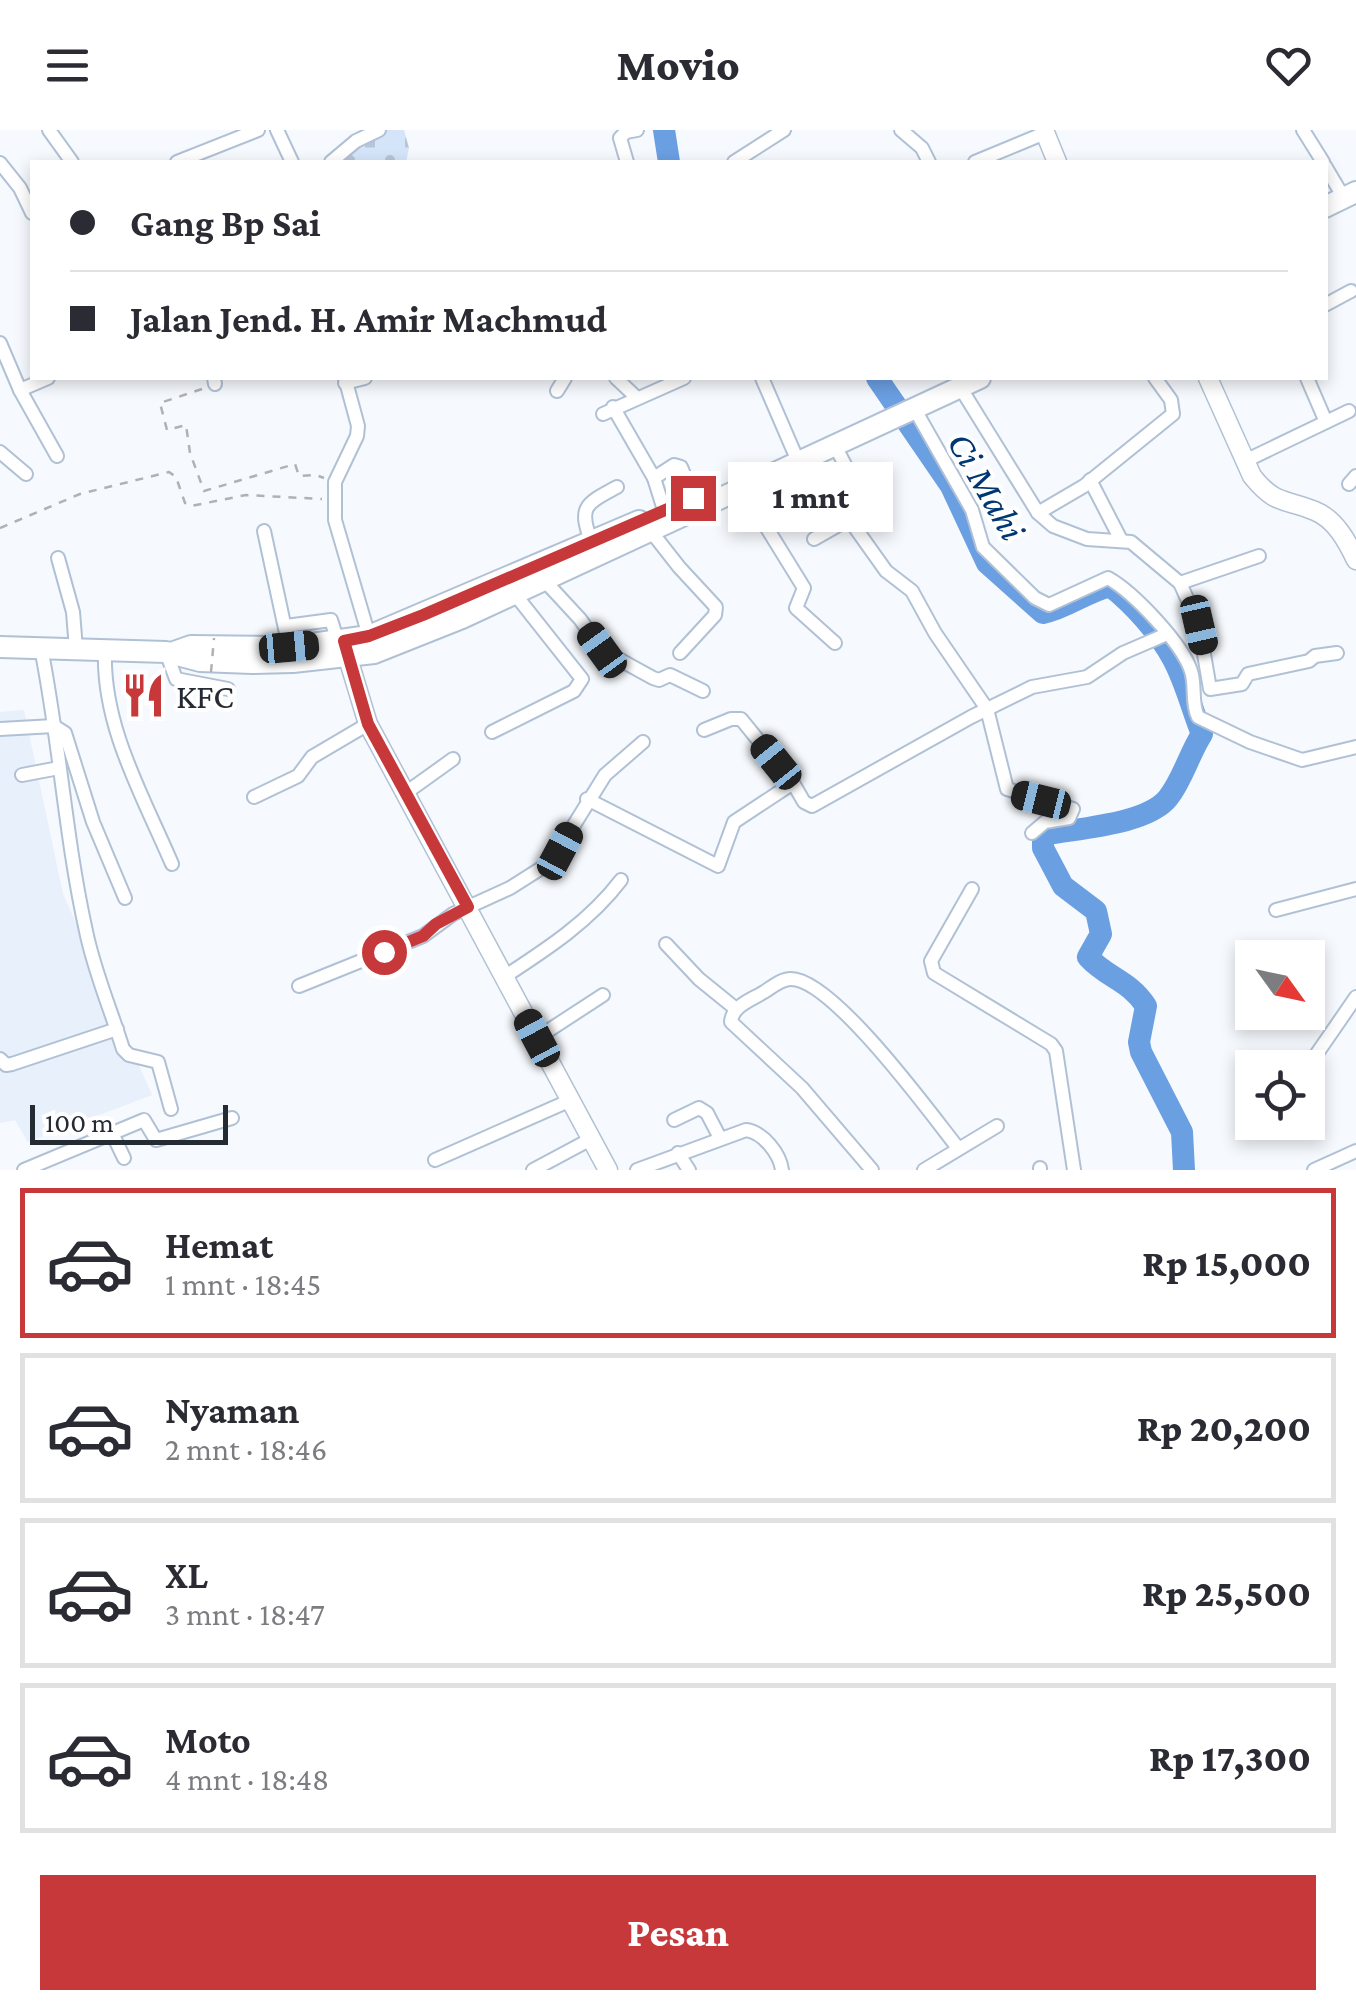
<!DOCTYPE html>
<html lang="id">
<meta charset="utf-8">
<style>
body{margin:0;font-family:"Crimson Pro",serif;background:#f2f2f3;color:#2b2b33;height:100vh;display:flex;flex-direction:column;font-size:38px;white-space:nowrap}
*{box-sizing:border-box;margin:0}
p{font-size:32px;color:#7c7c81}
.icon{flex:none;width:55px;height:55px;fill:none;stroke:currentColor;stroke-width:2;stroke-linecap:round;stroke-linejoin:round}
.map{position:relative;height:1040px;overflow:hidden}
.panel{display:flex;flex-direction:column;background:#fff;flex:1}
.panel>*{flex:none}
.top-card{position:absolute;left:30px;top:30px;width:1298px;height:220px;border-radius:0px;box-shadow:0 5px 15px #0003;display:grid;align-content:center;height:220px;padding:0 40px;background:#fff}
.needle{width:65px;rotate:123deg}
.tools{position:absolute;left:1235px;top:810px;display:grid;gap:20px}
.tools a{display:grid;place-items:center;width:90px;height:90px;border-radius:0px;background:#fff;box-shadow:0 5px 15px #0003;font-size:50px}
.scale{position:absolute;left:30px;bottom:25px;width:198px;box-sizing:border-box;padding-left:10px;border:5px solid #252b33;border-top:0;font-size:28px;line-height:35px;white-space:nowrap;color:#252b33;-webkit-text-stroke:8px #fff;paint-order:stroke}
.end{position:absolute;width:45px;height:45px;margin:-22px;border:12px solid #c7383a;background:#fff;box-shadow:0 0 0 5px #fff}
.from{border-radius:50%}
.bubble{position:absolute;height:70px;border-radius:0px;background:#fff;box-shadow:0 5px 15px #0003;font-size:32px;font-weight:800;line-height:70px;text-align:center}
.car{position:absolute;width:30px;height:60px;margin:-30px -15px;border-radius:12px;box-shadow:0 0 8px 2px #0007;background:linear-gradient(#222 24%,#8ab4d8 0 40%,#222 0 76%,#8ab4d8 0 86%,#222 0)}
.top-card b{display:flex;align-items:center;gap:35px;height:95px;font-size:38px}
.top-card b+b{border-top:2px solid #e1e1e2}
.top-card i{width:25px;height:25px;background:#2b2b33}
ul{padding:18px 0 0;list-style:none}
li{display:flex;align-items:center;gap:30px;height:150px;margin:0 20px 15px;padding:0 20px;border:5px solid #e1e1e2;border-radius:0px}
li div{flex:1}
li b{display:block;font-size:38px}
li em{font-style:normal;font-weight:800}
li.selected{border-color:#c7383a}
li>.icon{width:90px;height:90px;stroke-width:1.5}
.button{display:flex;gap:20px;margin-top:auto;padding:20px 40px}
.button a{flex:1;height:115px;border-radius:0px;background:#c7383a;color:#fff;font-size:40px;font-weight:800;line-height:115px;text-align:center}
header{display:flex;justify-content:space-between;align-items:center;height:130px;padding:0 40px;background:#fff;font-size:45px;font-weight:800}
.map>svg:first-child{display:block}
.built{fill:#e7f0fb}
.cemetery{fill:url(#cemetery-stones)}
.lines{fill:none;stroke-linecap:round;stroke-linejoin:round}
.river{stroke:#6a9fe2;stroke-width:22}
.minor-tunnel{stroke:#ccd0d5;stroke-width:12;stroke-dasharray:12 6;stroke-linecap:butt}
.minor-casing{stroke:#b1c1d5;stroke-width:16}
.major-casing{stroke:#b1c1d5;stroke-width:21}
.highway-casing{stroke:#b1c1d5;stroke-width:24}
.path{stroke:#aeb2b7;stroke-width:2.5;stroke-dasharray:8 8;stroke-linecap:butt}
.minor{stroke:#fff;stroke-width:12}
.major{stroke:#fff;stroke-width:18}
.highway{stroke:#fff;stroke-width:20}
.path-bridge{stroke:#aeb2b7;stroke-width:2.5;stroke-dasharray:8 8;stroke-linecap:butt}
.route{stroke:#c7383a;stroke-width:12}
.labels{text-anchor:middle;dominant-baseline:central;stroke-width:8;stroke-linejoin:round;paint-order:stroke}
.poi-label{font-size:35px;fill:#252b33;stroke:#fff;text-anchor:start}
.water-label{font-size:38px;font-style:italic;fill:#003772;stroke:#fff}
</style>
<header><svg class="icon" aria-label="menu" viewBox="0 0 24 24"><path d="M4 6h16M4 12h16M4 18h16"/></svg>Movio<svg class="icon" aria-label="heart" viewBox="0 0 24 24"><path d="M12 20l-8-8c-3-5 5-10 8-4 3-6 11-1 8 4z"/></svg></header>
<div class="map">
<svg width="1356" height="1040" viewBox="0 0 1356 1040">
<defs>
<pattern id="cemetery-stones" width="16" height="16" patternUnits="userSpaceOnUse" patternTransform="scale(2.5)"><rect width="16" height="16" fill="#d5e5f9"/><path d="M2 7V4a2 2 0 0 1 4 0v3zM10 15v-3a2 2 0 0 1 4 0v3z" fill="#b7c5d6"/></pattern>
</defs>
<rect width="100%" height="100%" fill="#f6f9fd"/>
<polygon class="built" points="24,580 63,764 152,965 28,1012 15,990 0,993 0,582"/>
<polygon class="cemetery" points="384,0 404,0 409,18 406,32 334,32"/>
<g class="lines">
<g class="river">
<polyline points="664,0 669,32"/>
<path d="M877,248l74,108 36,77 56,50c24,-5 43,-21 67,-27 24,19 49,47 63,73 13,24 19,51 29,75 -13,20 -19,45 -34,64 -21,26 -87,30 -120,36l-5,6v8l20,38 33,25 5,23 -13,23c19,21 41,23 58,49l-7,36 2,10 41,80 2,38"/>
</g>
<polyline class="minor-tunnel" points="747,372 762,390"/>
<defs>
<g id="minor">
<polyline points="49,0 72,32"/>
<polyline points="277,0 292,32"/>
<polyline points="901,0 922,18 929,32"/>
<polyline points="1303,0 1323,32"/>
<polyline points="177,32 258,0"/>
<polyline points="331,32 356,11 379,0"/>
<polyline points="627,32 620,8 626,2 637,0"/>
<polyline points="734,32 784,0"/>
<polyline points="975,32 1045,3"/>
<polyline points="0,33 20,58 32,83"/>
<polyline points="1325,36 1344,68"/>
<polyline points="1325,175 1351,161"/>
<polyline points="0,213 20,260 57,326"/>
<polyline points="214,248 215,254"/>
<polyline points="345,248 358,296 357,306 335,352 335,390 371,513"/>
<polyline points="616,248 636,267"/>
<polyline points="762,248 794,322"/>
<polyline points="1307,248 1326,292"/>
<polyline points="345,253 365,248"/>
<polyline points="960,257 1038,383 1053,396 1087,409 1131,412 1180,453 1199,495 1210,559 1242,554 1248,544 1309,531 1315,526 1337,523"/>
<polyline points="20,260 48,248"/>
<polyline points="557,261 565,248"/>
<polyline points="613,277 654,348"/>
<path d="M914,278l58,102 11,37 52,51 14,7 59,-27c25,14 74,65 83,93 5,15 0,32 7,46l52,25 52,18 54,-13"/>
<polyline points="603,284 684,248"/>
<polyline points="835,316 866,374"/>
<polyline points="0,322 26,344"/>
<polyline points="1245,331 1349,281"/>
<polyline points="1090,350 1121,410"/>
<polyline points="1349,354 1356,346"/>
<polyline points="664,380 654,348 674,335 681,337 693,367"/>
<polyline points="1038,383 1084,356 1173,284 1171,270 1155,248"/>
<polyline points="762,390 804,458 796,478 835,513"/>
<polyline points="650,400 679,437 716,477 715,485 680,523"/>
<polyline points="264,401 289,517"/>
<polyline points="814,409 849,389 886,441 912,461 935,503 987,579 1007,659 1073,679 1069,688 1045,692 1032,703"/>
<path d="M591,411c-13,-35 -5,-37 26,-54"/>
<polyline points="58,428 73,482 76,519"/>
<polyline points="543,449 580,489 602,520 653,548 659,550 670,545 703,561"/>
<polyline points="1180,453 1259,426"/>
<polyline points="286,496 331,490 338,512"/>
<path d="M41,518c19,94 24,189 45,283 8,40 25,79 37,118l6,6 29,7 13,47"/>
<path d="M105,520c-3,76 38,146 67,214"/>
<polyline points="166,522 176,549 228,559"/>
<polyline points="0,599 54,596 65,603 93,692 125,768"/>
<polyline points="704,600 731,589 741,589 793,653"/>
<polyline points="492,602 574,561 582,549 514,463"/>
<polyline points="22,645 59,638"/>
<polyline points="407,662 453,629"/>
<polyline points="254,667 298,646 312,627 368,594"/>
<polyline points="587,669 718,736 734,692 793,653 804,672 812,676 971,587 1032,557 1087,547 1123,523 1167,504"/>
<polyline points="972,759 931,831 934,843 1051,914 1056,921 1074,1040"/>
<polyline points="1276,780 1356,759"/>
<polyline points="666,814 699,849 736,879"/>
<path d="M504,847c43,-28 86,-56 117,-97"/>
<polyline points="299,856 423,806 453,784 510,758 551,732 605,645 643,612"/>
<polyline points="537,908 603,865"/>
<polyline points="0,929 6,935 12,934 117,899"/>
<polyline points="1307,938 1356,867"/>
<polyline points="674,990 699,978 707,983 720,1008"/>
<polyline points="112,1003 124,1028"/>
<polyline points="678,1023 689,1040"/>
<polyline points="435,1030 571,970"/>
<polyline points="1040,1038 1040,1040"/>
<polyline points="24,1040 144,990 156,1010 232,988"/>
<polyline points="533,1040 591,1009"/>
<path d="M637,1040l109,-40c17,2 34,24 36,40"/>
<path d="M872,1040l-70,-82 -71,-66c1,-16 20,-22 33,-30 8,-5 17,-13 27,-13 42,0 140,135 167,169"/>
<polyline points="924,1040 997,996"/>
<polyline points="1314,1040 1356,1021"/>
</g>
<g id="major">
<polyline points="1044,0 1057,32"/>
<path d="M1208,248l44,98c24,30 32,22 63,35 20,8 32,30 41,49"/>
<polyline points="344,515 368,594 608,1040"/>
</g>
<g id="highway">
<polyline points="1325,77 1356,62"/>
<polyline points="0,517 166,522 200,531 252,533 293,532 374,523 462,488 980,248"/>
<polyline points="174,522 191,516 289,517 369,506 639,391"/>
</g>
</defs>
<use href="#minor" class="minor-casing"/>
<use href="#major" class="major-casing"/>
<use href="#highway" class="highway-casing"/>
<g class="path">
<polyline points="202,259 160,273 167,300 186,295 190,323 204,361 295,334 299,346 316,345 324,348"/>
<polyline points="0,398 80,364 169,342 176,347 185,373 191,376 246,365 322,369"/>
</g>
<use href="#minor" class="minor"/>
<use href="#major" class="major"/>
<use href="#highway" class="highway"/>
<polyline class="path-bridge" points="211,542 214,508"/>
</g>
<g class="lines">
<polyline class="route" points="384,822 423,806 436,794 468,777 368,594 344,511 369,506 423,485 693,368"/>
</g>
<defs>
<symbol id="restaurant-bare" viewBox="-9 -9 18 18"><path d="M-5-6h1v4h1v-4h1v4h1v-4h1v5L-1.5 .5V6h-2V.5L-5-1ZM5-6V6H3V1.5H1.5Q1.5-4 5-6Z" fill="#c7383a" stroke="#fff" stroke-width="2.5" paint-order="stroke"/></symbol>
</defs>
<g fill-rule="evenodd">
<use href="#restaurant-bare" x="112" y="534" width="63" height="63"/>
</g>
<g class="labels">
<g class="poi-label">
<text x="176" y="566">KFC</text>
</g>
<g class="water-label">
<text transform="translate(987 356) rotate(60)">Ci Mahi</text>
</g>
</g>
</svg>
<div class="tools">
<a><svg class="needle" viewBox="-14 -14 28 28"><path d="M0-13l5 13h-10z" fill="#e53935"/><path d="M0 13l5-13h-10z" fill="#7c7c81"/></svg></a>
<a><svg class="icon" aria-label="locate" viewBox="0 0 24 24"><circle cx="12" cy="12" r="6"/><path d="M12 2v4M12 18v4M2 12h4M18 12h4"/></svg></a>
</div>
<div class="scale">100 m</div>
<i class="end from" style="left:384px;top:822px"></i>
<i class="end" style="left:693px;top:368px"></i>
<div class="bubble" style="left:728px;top:332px;width:165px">1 mnt</div>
<i class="car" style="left:1199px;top:495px;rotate:167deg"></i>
<i class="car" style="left:289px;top:517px;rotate:85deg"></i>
<i class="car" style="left:602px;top:520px;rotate:324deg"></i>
<i class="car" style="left:776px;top:632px;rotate:321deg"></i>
<i class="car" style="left:1041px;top:670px;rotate:284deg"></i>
<i class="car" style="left:560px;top:721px;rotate:28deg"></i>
<i class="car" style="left:537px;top:908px;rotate:332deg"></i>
<div class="top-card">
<b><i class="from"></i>Gang Bp Sai</b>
<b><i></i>Jalan Jend. H. Amir Machmud</b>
</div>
</div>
<section class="panel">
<ul>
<li class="selected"><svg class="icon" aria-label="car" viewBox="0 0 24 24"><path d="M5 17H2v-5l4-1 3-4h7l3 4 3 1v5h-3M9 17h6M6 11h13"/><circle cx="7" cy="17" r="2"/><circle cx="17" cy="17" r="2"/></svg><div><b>Hemat</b><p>1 mnt · 18:45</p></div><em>Rp 15,000</em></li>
<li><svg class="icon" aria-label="car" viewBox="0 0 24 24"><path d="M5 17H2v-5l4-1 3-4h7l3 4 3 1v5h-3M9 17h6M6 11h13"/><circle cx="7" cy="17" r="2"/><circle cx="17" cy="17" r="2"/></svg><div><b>Nyaman</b><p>2 mnt · 18:46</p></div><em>Rp 20,200</em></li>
<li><svg class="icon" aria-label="car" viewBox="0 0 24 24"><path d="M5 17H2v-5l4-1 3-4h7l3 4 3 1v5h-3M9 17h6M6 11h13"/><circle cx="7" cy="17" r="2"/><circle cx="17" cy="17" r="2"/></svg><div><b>XL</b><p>3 mnt · 18:47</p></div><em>Rp 25,500</em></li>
<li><svg class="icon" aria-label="car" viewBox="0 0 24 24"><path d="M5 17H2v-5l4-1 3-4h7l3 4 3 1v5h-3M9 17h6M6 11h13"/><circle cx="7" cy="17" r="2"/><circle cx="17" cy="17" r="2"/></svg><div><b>Moto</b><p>4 mnt · 18:48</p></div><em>Rp 17,300</em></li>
</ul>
<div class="button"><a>Pesan</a></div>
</section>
